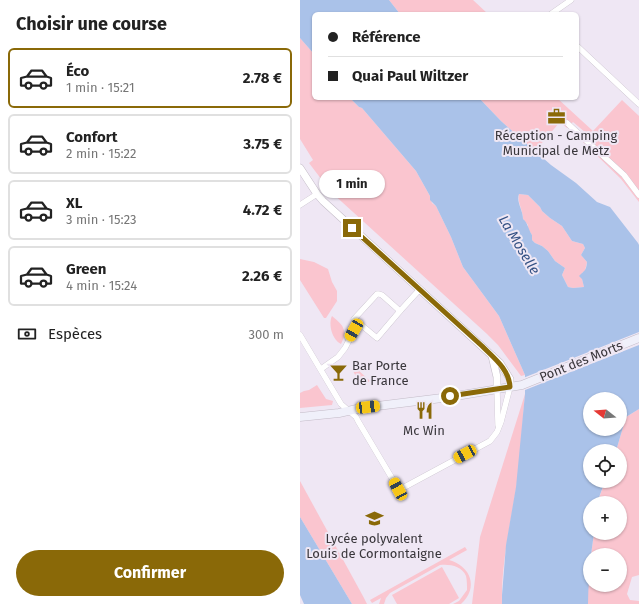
<!DOCTYPE html>
<html lang="fr">
<meta charset="utf-8">
<style>
body{margin:0;font-family:"Fira Sans",sans-serif;background:#f2f2f2;color:#222;height:100vh;display:flex;flex-direction:column;font-size:15px;white-space:nowrap}
*{box-sizing:border-box;margin:0}
p{font-size:13px;color:#767676}
.icon{flex:none;width:22px;height:22px;fill:none;stroke:currentColor;stroke-width:2;stroke-linecap:round;stroke-linejoin:round}
.map{position:relative;flex:1;overflow:hidden}
.drawer{display:flex;flex-direction:column;background:#fff;width:300px}
.drawer>*{flex:none}
.guide{position:absolute;left:12px;top:12px;width:267px;height:88px;border-radius:6px;box-shadow:0 1px 3px #0004;display:grid;align-content:center;height:88px;padding:0 16px;background:#fff}
.needle{width:26px;rotate:287deg}
.tools{position:absolute;left:283px;top:392px;display:grid;gap:8px}
.tools a{display:grid;place-items:center;width:44px;height:44px;border-radius:50%;background:#fff;box-shadow:0 1px 3px #0004;font-size:20px}
.end{position:absolute;width:18px;height:18px;margin:-9px;border:5px solid #8a6908;background:#fff;box-shadow:0 0 0 2px #fff}
.from{border-radius:50%}
.bubble{position:absolute;height:28px;border-radius:14px;background:#fff;box-shadow:0 1px 3px #0004;font-size:13px;font-weight:700;line-height:28px;text-align:center}
.car{position:absolute;width:12px;height:24px;margin:-12px -6px;border-radius:5px;box-shadow:0 0 3px 1px #0007;background:linear-gradient(#f5c518 24%,#345 0 40%,#f5c518 0 76%,#345 0 86%,#f5c518 0)}
.guide b{display:flex;align-items:center;gap:14px;height:38px;font-size:15px}
.guide b+b{border-top:1px solid #e0e0e0}
.guide i{width:10px;height:10px;background:#222}
ul{padding:0;list-style:none}
li{display:flex;align-items:center;gap:12px;height:60px;margin:0 8px 6px;padding:0 8px;border:2px solid #e0e0e0;border-radius:6px}
li div{flex:1}
li b{display:block;font-size:15px}
li em{font-style:normal;font-weight:700}
li.selected{border-color:#8a6908}
li>.icon{width:36px;height:36px;stroke-width:1.5}
h2{padding:0 16px;font-size:18px;line-height:48px}
.pay{display:flex;align-items:center;gap:10px;height:44px;padding:0 16px;font-size:15px}
.pay p{margin-inline-start:auto}
.primary-button{display:flex;gap:8px;margin-top:auto;padding:8px 16px}
.primary-button a{flex:1;height:46px;border-radius:24px;background:#8a6908;color:#fff;font-size:16px;font-weight:700;line-height:46px;text-align:center}
main{display:flex;flex:1;min-height:0}
.map>svg:first-child{display:block}
.green{fill:#fac5cf}
.water{fill:#aac2e9;fill-rule:evenodd}
.pier{fill:#efe7f4}
.lines{fill:none;stroke-linecap:round;stroke-linejoin:round}
.minor-casing{stroke:#c3bbc7;stroke-width:6}
.tertiary-casing{stroke:#c3bbc7;stroke-width:8}
.secondary-casing{stroke:#c3bbc7;stroke-width:9}
.minor{stroke:#fff;stroke-width:5.5}
.tertiary{stroke:#fff;stroke-width:7}
.secondary{stroke:#f0f0fa;stroke-width:8}
.route{stroke:#8a6908;stroke-width:5}
.labels{text-anchor:middle;dominant-baseline:central;stroke-width:4;stroke-linejoin:round;paint-order:stroke}
.poi-label{font-size:13px;fill:#3a373c;stroke:#efe7f4}
.street-label{font-size:13px;fill:#3a373c;stroke:#efe7f4}
.water-label{font-size:14px;font-style:italic;fill:#345184;stroke:#efe7f4}
</style>
<main>
<section class="drawer">
<h2>Choisir une course</h2>
<ul>
<li class="selected"><svg class="icon" aria-label="car" viewBox="0 0 24 24"><path d="M5 17H2v-5l4-1 3-4h7l3 4 3 1v5h-3M9 17h6M6 11h13"/><circle cx="7" cy="17" r="2"/><circle cx="17" cy="17" r="2"/></svg><div><b>Éco</b><p>1 min · 15:21</p></div><em>2.78 €</em></li>
<li><svg class="icon" aria-label="car" viewBox="0 0 24 24"><path d="M5 17H2v-5l4-1 3-4h7l3 4 3 1v5h-3M9 17h6M6 11h13"/><circle cx="7" cy="17" r="2"/><circle cx="17" cy="17" r="2"/></svg><div><b>Confort</b><p>2 min · 15:22</p></div><em>3.75 €</em></li>
<li><svg class="icon" aria-label="car" viewBox="0 0 24 24"><path d="M5 17H2v-5l4-1 3-4h7l3 4 3 1v5h-3M9 17h6M6 11h13"/><circle cx="7" cy="17" r="2"/><circle cx="17" cy="17" r="2"/></svg><div><b>XL</b><p>3 min · 15:23</p></div><em>4.72 €</em></li>
<li><svg class="icon" aria-label="car" viewBox="0 0 24 24"><path d="M5 17H2v-5l4-1 3-4h7l3 4 3 1v5h-3M9 17h6M6 11h13"/><circle cx="7" cy="17" r="2"/><circle cx="17" cy="17" r="2"/></svg><div><b>Green</b><p>4 min · 15:24</p></div><em>2.26 €</em></li>
</ul>
<div class="pay"><svg class="icon" aria-label="cash" viewBox="0 0 24 24"><path d="M3 7h18v10H3z"/><circle cx="12" cy="12" r="2"/></svg>Espèces<p>300 m</p></div>
<div class="primary-button"><a>Confirmer</a></div>
</section>
<div class="map">
<svg width="339" height="604" viewBox="0 0 339 604">
<rect width="100%" height="100%" fill="#efe7f4"/>
<g class="green">
<polygon points="89,0 173,0 188,14 100,14"/>
<polygon points="0,38 14,54 14,98 50,98 59,107 62,108 116,171 130,196 132,203 136,206 151,237 163,267 199,316 225,375 221,376 198,345 187,334 31,192 9,163 13,160 0,139"/>
<polygon points="179,98 257,98 293,131 322,100 339,116 339,202 321,179 282,141 286,133 273,122 267,128 260,122 235,151 201,121"/>
<path d="M219,194l9,1 12,12 2,4 8,7 12,8 10,15 11,3 2,4 -4,7 6,7 -2,9 -3,2v6l2,8 -11,1 -5,-1 -6,-12 3,-7 -10,-7 -7,-10 -6,-5 -7,-3 -3,-3v-5l-4,-6v-4l-5,-6c0,-9 -6,-17 -4,-25z"/>
<polygon points="0,259 14,262 28,269 32,282 37,291 37,301 26,318 24,318 0,280"/>
<path d="M32,316c11,9 16,14 9,28 -9,-4 -13,-20 -9,-28z"/>
<polygon points="56,368 70,381 63,385 61,385 53,371"/>
<polygon points="17,385 26,399 33,401 32,405 0,408 0,393 4,391 9,390"/>
<path d="M225,394c-3,32 -4,64 -9,95 -6,38 -15,76 -14,115h-30l8,-67z"/>
<polygon points="339,409 339,575 332,577 327,594 330,600 339,601 339,604 288,604 288,585 290,566 290,585 320,585 320,555 291,555 294,533 320,533 320,503 297,503 298,501 305,481 320,481 320,451 316,451 326,417"/>
<polygon points="0,481 64,598 67,604 52,604 0,517"/>
<path d="M165,547l2,3 -18,10c22,6 30,28 12,44h-8l6,-3 8,-11c0,-4 0,-10 -1,-14 -4,-10 -16,-12 -26,-11l-50,28 -4,5 -2,6h-5l2,-6 -9,5 -2,-3z"/>
<polygon points="142,567 159,598 149,604 97,604 92,595"/>
</g>
<g class="water">
<polygon points="0,0 89,0 100,14 14,14 14,54 0,38"/>
<path d="M50,98h129l22,23 50,44 25,18 21,19 13,5 28,36 1,2v164l-13,8 -10,34h-26v30h15l-8,22h-7v30h4l-3,22h-1c0,16 -2,33 -2,49h-86v-9l4,-50 10,-58 9,-93v-19l-26,-59 -36,-49 -12,-30 -15,-31 -6,-6v-4l-14,-25 -54,-63 -3,-1zM219,194l9,1 12,12 2,4 8,7 12,8 10,15 11,3 2,4 -4,7 6,7c-1,9 -2,8 -8,14l3,3 2,8 -11,1 -5,-1 -6,-12 3,-7 -10,-7 -7,-10 -6,-5 -7,-3 -3,-3v-5c-4,-6 -4,-12 -9,-16 0,-9 -7,-17 -4,-25zM290,399h30v30h-30z"/>
<polygon points="0,517 52,604 4,604 0,595"/>
</g>
<polygon class="pier" points="339,332 339,345 225,390 223,378"/>
<g class="lines">
<defs>
<g id="minor">
<polyline points="251,14 271,0"/>
<polyline points="277,46 339,104"/>
<polyline points="267,123 324,175 339,195"/>
<polyline points="0,205 17,194"/>
<polygon points="77,294 79,294 82,295 100,311 77,338 54,319"/>
<polyline points="100,311 120,289"/>
<polyline points="0,335 41,404 56,417 58,421 99,490 190,441 197,432 201,422 210,387"/>
<polyline points="21,369 38,357 45,348 58,323"/>
<polyline points="197,389 198,425"/>
</g>
<g id="tertiary">
<polyline points="0,168 17,194 23,201 200,363 210,379 210,387"/>
<polyline points="192,356 197,377 197,389"/>
</g>
<polyline id="secondary" points="0,417 39,413 61,408 150,397 222,385 339,338"/>
</defs>
<use href="#minor" class="minor-casing"/>
<use href="#tertiary" class="tertiary-casing"/>
<use href="#secondary" class="secondary-casing"/>
<use href="#minor" class="minor"/>
<use href="#tertiary" class="tertiary"/>
<use href="#secondary" class="secondary"/>
</g>
<g class="lines">
<path class="route" d="M52,228l130,118c12,12 27,23 28,41l-60,9"/>
</g>
<defs>
<symbol id="office-bare" viewBox="-9 -9 18 18"><path d="M-6-3h4V-5.5h4V-3h4V5H-6ZM-1-4.5V-3h2v-1.5ZM-6 0V1H6V0Z" fill="#8a6908" stroke="#efe7f4" stroke-width="2.5" paint-order="stroke"/></symbol>
<symbol id="bar-bare" viewBox="-9 -9 18 18"><path d="M-6-5H6L.8 .8V4.5H3.5V6h-7V4.5H-.8V.8Z" fill="#8a6908" stroke="#efe7f4" stroke-width="2.5" paint-order="stroke"/></symbol>
<symbol id="restaurant-bare" viewBox="-9 -9 18 18"><path d="M-5-6h1v4h1v-4h1v4h1v-4h1v5L-1.5 .5V6h-2V.5L-5-1ZM5-6V6H3V1.5H1.5Q1.5-4 5-6Z" fill="#8a6908" stroke="#efe7f4" stroke-width="2.5" paint-order="stroke"/></symbol>
<symbol id="school-bare" viewBox="-9 -9 18 18"><path d="M0-5L7-2L0 1L-7-2ZM-4 1L0 2.5L4 1V4Q0 6-4 4Z" fill="#8a6908" stroke="#efe7f4" stroke-width="2.5" paint-order="stroke"/></symbol>
</defs>
<g fill-rule="evenodd">
<use href="#office-bare" x="244" y="104" width="25" height="25"/>
<use href="#bar-bare" x="26" y="360" width="25" height="25"/>
<use href="#restaurant-bare" x="112" y="398" width="25" height="25"/>
<use href="#school-bare" x="62" y="506" width="25" height="25"/>
</g>
<g class="labels">
<g class="poi-label">
<text x="256" y="135">Réception - Camping<tspan x="256" dy="15">Municipal de Metz</tspan></text>
<text x="52" y="365" text-anchor="start">Bar Porte<tspan x="52" dy="15">de France</tspan></text>
<text x="124" y="430">Mc Win</text>
<text x="74" y="538">Lycée polyvalent<tspan x="74" dy="15">Louis de Cormontaigne</tspan></text>
</g>
<g class="street-label">
<text transform="translate(281 361) rotate(-22)">Pont des Morts</text>
</g>
<g class="water-label">
<text transform="translate(219 245) rotate(59)">La Moselle</text>
</g>
</g>
</svg>
<div class="tools">
<a><svg class="needle" viewBox="-14 -14 28 28"><path d="M0-13l5 13h-10z" fill="#e53935"/><path d="M0 13l5-13h-10z" fill="#767676"/></svg></a>
<a><svg class="icon" aria-label="locate" viewBox="0 0 24 24"><circle cx="12" cy="12" r="6"/><path d="M12 2v4M12 18v4M2 12h4M18 12h4"/></svg></a>
<a>+</a>
<a>−</a>
</div>
<i class="end from" style="left:150px;top:396px"></i>
<i class="end" style="left:52px;top:228px"></i>
<div class="bubble" style="left:19px;top:170px;width:66px">1 min</div>
<i class="car" style="left:54px;top:330px;rotate:210deg"></i>
<i class="car" style="left:68px;top:407px;rotate:83deg"></i>
<i class="car" style="left:165px;top:454px;rotate:242deg"></i>
<i class="car" style="left:98px;top:489px;rotate:331deg"></i>
<div class="guide">
<b><i class="from"></i>Référence</b>
<b><i></i>Quai Paul Wiltzer</b>
</div>
</div>
</main>
